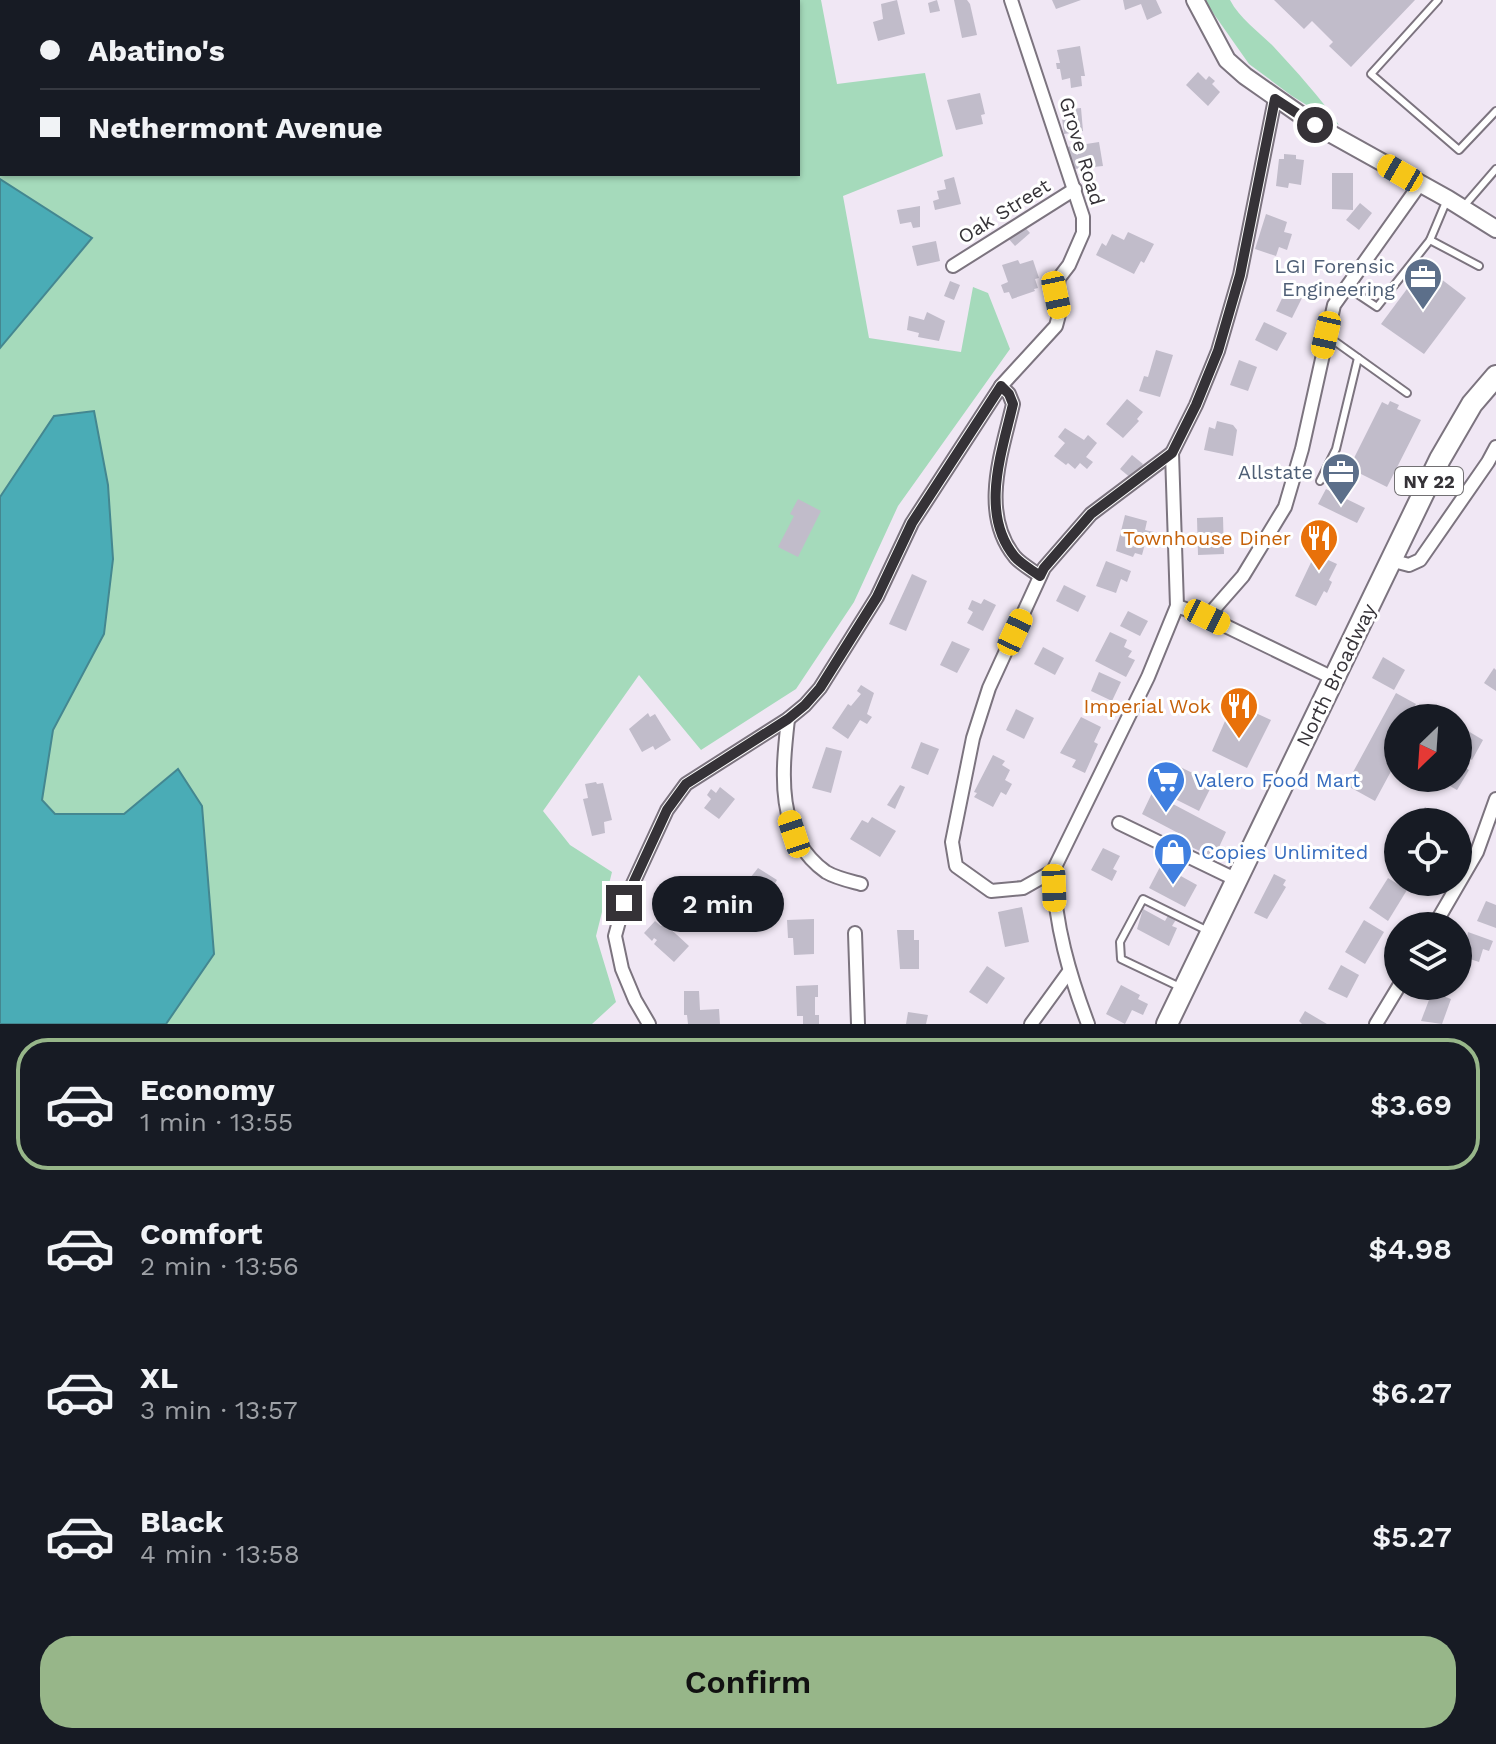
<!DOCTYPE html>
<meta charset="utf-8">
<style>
body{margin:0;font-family:"Work Sans",sans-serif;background:#20242c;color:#f1f3f6;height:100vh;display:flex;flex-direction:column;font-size:30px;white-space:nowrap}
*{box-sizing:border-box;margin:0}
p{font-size:26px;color:#9ea1a6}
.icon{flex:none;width:44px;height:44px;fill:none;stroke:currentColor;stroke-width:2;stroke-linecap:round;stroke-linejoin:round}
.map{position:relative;height:1024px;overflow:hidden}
.details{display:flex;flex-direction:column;background:#171b24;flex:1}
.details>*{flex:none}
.guide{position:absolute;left:0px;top:0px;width:800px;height:176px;box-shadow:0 2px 6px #0004;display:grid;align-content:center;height:176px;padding:0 40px;background:#171b24}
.needle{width:52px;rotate:205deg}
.controls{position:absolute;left:1384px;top:704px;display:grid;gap:16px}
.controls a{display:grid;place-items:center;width:88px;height:88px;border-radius:50%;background:#171b24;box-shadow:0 2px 6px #0004;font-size:40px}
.end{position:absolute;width:36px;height:36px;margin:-18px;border:10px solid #353237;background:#fff;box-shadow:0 0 0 4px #fff}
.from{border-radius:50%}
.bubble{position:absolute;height:56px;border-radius:28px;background:#171b24;box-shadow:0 2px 6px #0004;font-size:26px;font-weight:600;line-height:56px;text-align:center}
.car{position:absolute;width:24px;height:48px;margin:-24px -12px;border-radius:10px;box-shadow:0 0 6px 2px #0007;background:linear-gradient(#f5c518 24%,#345 0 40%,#f5c518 0 76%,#345 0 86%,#f5c518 0)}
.guide b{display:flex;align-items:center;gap:28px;height:76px;font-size:30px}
.guide b+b{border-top:2px solid #363941}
.guide i{width:20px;height:20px;background:#f1f3f6}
ul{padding:14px 0 0;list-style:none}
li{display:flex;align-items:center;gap:24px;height:132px;margin:0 16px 12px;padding:0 24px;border:4px solid transparent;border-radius:32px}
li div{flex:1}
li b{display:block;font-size:30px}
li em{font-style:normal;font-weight:600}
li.on{border-color:#97b689}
li>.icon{width:72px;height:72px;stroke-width:1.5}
.button{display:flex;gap:16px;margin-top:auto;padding:16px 40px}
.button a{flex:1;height:92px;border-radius:32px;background:#97b689;color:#111;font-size:32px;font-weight:600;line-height:92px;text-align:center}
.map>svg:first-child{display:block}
.green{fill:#a5dabb}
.water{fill:#4aacb6;stroke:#448790;stroke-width:2}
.building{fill:#c1bcca}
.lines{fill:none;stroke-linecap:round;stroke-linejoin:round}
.service-casing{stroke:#7c747f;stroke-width:10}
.minor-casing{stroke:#7c747f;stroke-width:16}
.tertiary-casing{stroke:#7c747f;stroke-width:20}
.primary-casing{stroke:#7c747f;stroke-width:24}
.service{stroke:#fff;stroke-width:6}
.minor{stroke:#fff;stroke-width:12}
.tertiary{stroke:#fff;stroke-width:16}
.primary{stroke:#fff;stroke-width:20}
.route{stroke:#353237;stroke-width:10}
.labels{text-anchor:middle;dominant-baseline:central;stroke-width:6;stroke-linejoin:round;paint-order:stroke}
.shield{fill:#fff;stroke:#727073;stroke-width:2}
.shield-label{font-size:18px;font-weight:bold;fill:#353237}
.street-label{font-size:20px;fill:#353237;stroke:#fff}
.service-label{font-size:20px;fill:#4e5e75;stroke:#fff;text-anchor:end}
.food-label{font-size:20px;fill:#c56008;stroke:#fff;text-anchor:end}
.shop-label{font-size:20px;fill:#366cbe;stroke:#fff;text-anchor:start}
</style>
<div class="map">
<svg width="1496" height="1024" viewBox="0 0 1496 1024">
<rect width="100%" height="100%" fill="#f0e7f4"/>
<g class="green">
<polygon points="0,0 71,0 2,2 2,174 798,174 798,2 308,2 310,0 821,0 837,84 925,73 943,156 843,196 869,338 961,352 973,287 988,293 1010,349 898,506 854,602 796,689 701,750 639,675 543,811 570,845 612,872 596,936 616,1002 592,1024 166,1024 214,954 177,769 124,814 55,814 42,800 53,730 104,634 54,416 0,497 0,348 92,239 0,179"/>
<path d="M1204,0h26c10,19 28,31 43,46 23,25 47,51 66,79l-47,-29 -43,-32z"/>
</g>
<g class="water">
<polygon points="71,0 310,0 69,2"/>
<polygon points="0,179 92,238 0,348"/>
<polygon points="94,411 108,485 113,559 104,634 53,730 42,800 55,814 124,814 178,769 202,806 214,954 166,1024 0,1024 0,497 54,416"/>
</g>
<g class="building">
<polygon points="897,0 905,34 878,41 873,22 883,19 881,4"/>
<polygon points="937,0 940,11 930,13 928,3"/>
<polygon points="954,0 967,0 970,4 977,35 962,38"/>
<polygon points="1052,0 1081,0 1056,9"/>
<polygon points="1123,0 1156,0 1162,13 1147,20 1141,4 1125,10"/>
<polygon points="1274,0 1415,0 1351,67 1329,46 1333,42 1312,21 1304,29"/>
<polygon points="1080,46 1085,76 1081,76 1082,86 1071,88 1070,78 1062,80 1060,69 1057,69 1056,63 1060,63 1057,50"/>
<polygon points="1198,72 1206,80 1209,76 1215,81 1212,84 1220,92 1208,106 1186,85"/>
<polygon points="980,93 985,114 981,115 983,124 956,130 947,100"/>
<polygon points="1081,108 1083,131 1064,134 1061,110"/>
<polygon points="1099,142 1103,166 1074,169 1067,147"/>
<polygon points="1284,154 1296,155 1296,159 1304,160 1301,185 1289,183 1288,188 1276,186 1279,159 1284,159"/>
<polygon points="1332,173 1353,173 1353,210 1332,209"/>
<polygon points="954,177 961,204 935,210 933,201 939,199 937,191 946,189 944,180"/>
<polygon points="1360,203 1372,213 1359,230 1346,220"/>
<polygon points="920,206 920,227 913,228 911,222 900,224 897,210"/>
<polygon points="1266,214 1287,222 1284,232 1292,234 1287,250 1279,247 1276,256 1255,249"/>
<polygon points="1022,224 1030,233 1015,246 1007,237"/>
<polygon points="1128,232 1154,244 1144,263 1141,261 1134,274 1096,255 1102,243 1106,246 1112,234 1124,240"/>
<polygon points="936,241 940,261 917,266 912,246"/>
<polygon points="1018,260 1020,264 1033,260 1039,278 1035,279 1038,288 1034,289 1035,291 1012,299 1009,292 1004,293 1001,285 1008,282 1002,265"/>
<polygon points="1424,266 1466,298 1424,354 1381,324"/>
<polygon points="950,281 960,285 954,300 944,296"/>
<polygon points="1288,286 1304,294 1292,318 1276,311"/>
<polygon points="927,312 945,321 939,341 918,337 919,333 907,330 909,316 924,320"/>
<polygon points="1264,322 1287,333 1277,351 1255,340"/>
<polygon points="1156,350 1173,355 1160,397 1139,391 1144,376 1148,377"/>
<polygon points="1239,360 1257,367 1248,391 1230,385"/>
<polygon points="1127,399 1143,412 1137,419 1139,421 1123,438 1106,424"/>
<polygon points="1390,401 1399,405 1397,409 1421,420 1387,487 1349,468 1382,402 1388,405"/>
<polygon points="1217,421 1233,425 1237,430 1233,456 1204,450 1209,427 1215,429"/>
<polygon points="1065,428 1084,440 1088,435 1097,443 1086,457 1093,462 1087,469 1080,463 1075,469 1068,463 1066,465 1054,456 1065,443 1058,437"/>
<polygon points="1132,455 1143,464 1132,479 1120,469"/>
<polygon points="1326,489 1365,508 1357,523 1318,504"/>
<polygon points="798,499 821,511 798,557 778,547 794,516 790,514"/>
<polygon points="1125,515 1147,521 1145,530 1154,532 1150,546 1145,544 1142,555 1135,553 1133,557 1116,551"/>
<polygon points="1223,517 1224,554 1198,555 1197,518"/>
<polygon points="1315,554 1337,564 1329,580 1332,582 1327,593 1324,591 1316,606 1295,596"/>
<polygon points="1106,561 1131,571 1127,582 1121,579 1116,593 1096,586"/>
<polygon points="912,574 927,581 906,631 889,624"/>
<polygon points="1064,585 1086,596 1078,612 1056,601"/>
<polygon points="984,599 996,605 983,631 967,623 973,612 968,609 972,600 981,604"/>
<polygon points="1128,611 1148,621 1140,636 1120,626"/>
<polygon points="1110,632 1127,640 1124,647 1132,651 1128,657 1135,660 1126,677 1095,661"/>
<polygon points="952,641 970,649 957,673 940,665"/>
<polygon points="1043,647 1064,658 1055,675 1034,664"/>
<polygon points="1383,657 1405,670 1394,690 1372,678"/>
<polygon points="1494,668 1496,670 1496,691 1484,683"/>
<polygon points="1099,672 1121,682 1112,701 1091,691"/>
<polygon points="861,685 874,693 867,714 872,717 867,724 860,720 848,739 832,728 848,704 851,706 861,694 857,691"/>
<polygon points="1396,693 1416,704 1408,718 1398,718 1398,750 1393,760 1396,762 1375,801 1346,785"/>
<polygon points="1236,704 1271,720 1247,768 1212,751 1232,705 1235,707"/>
<polygon points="1016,709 1034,718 1024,739 1006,730"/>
<polygon points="648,713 650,717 655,714 671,740 655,750 653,746 642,752 629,729"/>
<polygon points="1081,717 1101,727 1094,742 1098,744 1085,773 1072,767 1076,760 1060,753"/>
<polygon points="1463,728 1483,740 1472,760 1458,751 1458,736"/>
<polygon points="921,742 939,749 928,775 911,768"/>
<polygon points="826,747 842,751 831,793 812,788"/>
<polygon points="993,755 1005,761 1002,765 1010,770 1005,780 1012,784 1006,795 1001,792 993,807 974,797 977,793 974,792"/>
<polygon points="1170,762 1213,783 1199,811 1169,796 1175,785 1162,778"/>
<polygon points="1458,764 1469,770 1457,790 1436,778 1458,778"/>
<polygon points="596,782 597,784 603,783 612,820 604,822 605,833 592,836 583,799 588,798 585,784"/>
<polygon points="900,785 905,787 895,809 887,805"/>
<polygon points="720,787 735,799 719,819 704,808 711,799 707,795 711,789 716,793"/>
<polygon points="1152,793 1226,832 1214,858 1177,840 1180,834 1142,814"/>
<polygon points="1425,807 1442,817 1439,822 1416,822"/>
<polygon points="872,817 896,831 880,857 850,839 862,820 868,823"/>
<polygon points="1103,848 1120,856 1113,869 1117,871 1112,881 1091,870"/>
<polygon points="1161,865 1197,885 1185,907 1149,888"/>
<polygon points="758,868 777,880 774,885 780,890 770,902 746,883"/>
<polygon points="1274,874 1286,880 1283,885 1286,887 1267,919 1254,913"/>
<polygon points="1388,878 1407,890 1388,921 1369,908"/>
<polygon points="730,879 735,883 734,892 729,898 720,891"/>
<polygon points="1486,901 1496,905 1496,928 1477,921"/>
<polygon points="1022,907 1029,942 1005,947 998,912"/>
<polygon points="1143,909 1165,921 1169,914 1177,918 1172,926 1177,928 1169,946 1137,929"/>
<polygon points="814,919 814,954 794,955 793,938 788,938 787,920"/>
<polygon points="1364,920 1384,932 1365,964 1345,952"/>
<polygon points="655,921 661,926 664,923 689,946 674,962 654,944 657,940 654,938 652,941 644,933"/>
<polygon points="897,930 914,930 914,940 919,940 919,969 900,969"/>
<polygon points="1468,932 1493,941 1489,951 1483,949 1479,962 1458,955 1463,937 1467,938"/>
<polygon points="1341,965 1359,975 1347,998 1328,989"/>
<polygon points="987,966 1005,978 987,1004 969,992"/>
<polygon points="818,985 818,997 815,997 815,1015 819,1015 819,1024 803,1024 803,1016 797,1016 796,986"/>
<polygon points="1121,985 1140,995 1138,999 1148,1004 1143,1015 1132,1010 1125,1024 1106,1014"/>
<polygon points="684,991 699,991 700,1010 719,1009 720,1024 688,1024 687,1015 684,1015"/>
<polygon points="1432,992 1451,999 1442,1024 1421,1021"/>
<polygon points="1305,1011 1327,1024 1302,1024 1299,1021"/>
<polygon points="908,1012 928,1015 926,1024 906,1024"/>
</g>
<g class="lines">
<defs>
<g id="service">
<polyline points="1438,0 1371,74 1459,150 1496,111"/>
<polyline points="1464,206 1496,169"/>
<polyline points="1430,240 1479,266"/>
<polyline points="1347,287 1377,307 1430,240 1446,202"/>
<polyline points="1326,335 1407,393"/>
<polyline points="1320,481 1336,449 1358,358"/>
<polyline points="1182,988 1121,959 1120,942 1143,899 1208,931"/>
</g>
<g id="minor">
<polyline points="953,266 1075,189"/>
<path d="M1001,386l8,8 4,10c-11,48 -34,109 2,153 6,7 17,13 25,19"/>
<polyline points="1390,560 1409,565 1420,560 1488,462 1496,447"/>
<polyline points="1177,606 1207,617 1333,678"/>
<polyline points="1207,617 1243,576 1285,507 1302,449 1334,305 1420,184"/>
<path d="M788,719c-6,54 -13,116 38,153 10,6 24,9 35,12"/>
<polyline points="1119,823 1237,880"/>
<polyline points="1053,871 1023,888 991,891 956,866 952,842 973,738 989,688 1044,568 1091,514 1172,453"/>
<polyline points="1434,926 1477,852 1496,799"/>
<polyline points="855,933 858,1024"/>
<polyline points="649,1024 635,1000 622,969 615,936 624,903 667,810 686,784 788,719 805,705 820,688 877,597 912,523 1001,386 1056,326 1060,311 1056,295 1059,278 1069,265 1083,233 1083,217 1011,0"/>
<polyline points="1031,1024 1068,973"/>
<path d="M1088,1024c-19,-50 -33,-99 -35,-153l95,-194 29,-71 -5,-153 24,-48 22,-54 22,-76 35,-176"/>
<polyline points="1376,1024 1399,986"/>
</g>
<polyline id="tertiary" points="1195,0 1227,60 1245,76 1315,125 1448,199 1496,229"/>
<polyline id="primary" points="1167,1024 1440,459 1472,404 1496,376"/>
</defs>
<use href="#service" class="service-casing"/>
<use href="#minor" class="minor-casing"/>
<use href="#tertiary" class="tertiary-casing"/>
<use href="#primary" class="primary-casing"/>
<use href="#service" class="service"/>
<use href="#minor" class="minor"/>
<use href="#tertiary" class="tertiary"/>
<use href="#primary" class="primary"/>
</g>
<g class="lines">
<path class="route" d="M624,903l43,-93 19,-26 102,-65 17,-14 15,-17 57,-91 35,-74 89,-137 8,8 4,10c-11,48 -34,110 2,153 6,7 17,13 25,19l4,-8 47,-54 81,-61 24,-48 22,-54 22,-76 35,-176 40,26"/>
</g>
<defs>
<symbol id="office-pin" viewBox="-11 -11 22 30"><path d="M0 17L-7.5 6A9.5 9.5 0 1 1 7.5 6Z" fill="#5c6f8a" stroke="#fff"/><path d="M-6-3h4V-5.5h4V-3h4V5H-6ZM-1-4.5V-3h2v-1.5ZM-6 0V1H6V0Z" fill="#fff"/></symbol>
<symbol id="restaurant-pin" viewBox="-11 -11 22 30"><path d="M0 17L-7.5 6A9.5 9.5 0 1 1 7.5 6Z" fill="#e8710a" stroke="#fff"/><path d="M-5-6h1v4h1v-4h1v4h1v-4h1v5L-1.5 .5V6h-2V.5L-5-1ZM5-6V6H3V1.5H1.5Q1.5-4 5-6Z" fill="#fff"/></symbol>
<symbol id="supermarket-pin" viewBox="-11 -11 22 30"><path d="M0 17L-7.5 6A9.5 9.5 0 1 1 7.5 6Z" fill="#3f7fe0" stroke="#fff"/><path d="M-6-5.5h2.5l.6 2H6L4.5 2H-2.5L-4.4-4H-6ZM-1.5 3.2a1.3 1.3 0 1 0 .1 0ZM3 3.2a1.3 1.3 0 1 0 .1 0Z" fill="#fff"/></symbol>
<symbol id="shop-pin" viewBox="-11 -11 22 30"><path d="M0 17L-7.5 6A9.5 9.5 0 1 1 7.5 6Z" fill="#3f7fe0" stroke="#fff"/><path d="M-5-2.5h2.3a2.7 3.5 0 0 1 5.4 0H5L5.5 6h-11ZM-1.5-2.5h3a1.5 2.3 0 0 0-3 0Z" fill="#fff"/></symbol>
</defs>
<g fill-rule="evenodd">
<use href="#office-pin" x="1401" y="255" width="44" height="60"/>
<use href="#office-pin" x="1319" y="450" width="44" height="60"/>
<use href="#restaurant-pin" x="1297" y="516" width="44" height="60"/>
<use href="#restaurant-pin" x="1217" y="684" width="44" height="60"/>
<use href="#supermarket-pin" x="1144" y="758" width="44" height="60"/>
<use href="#shop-pin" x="1151" y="830" width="44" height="60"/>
</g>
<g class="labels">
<rect class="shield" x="1395" y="467" width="68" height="28" rx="6"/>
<g class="shield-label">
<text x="1429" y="481">NY 22</text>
</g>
<g class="street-label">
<text transform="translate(1082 151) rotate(73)">Grove Road</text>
<text transform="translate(1004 211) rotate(-32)">Oak Street</text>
<text transform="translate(1336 675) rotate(-64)">North Broadway</text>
</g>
<g class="service-label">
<text x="1395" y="266">LGI Forensic<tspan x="1395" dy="23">Engineering</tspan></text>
<text x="1313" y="472">Allstate</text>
</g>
<g class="food-label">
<text x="1291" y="538">Townhouse Diner</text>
<text x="1211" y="706">Imperial Wok</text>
</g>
<g class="shop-label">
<text x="1194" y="780">Valero Food Mart</text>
<text x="1201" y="852">Copies Unlimited</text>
</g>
</g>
</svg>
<div class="controls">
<a><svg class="needle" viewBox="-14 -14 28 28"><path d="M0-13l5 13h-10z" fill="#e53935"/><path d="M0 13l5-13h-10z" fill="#9ea1a6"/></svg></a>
<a><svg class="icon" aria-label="locate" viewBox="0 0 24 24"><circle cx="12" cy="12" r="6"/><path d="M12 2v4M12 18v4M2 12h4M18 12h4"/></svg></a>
<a><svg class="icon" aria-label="layers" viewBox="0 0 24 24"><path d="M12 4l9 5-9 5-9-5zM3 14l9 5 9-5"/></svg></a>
</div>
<i class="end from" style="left:1315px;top:125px"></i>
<i class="end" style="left:624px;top:903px"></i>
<div class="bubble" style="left:652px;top:876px;width:132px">2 min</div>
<i class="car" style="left:1400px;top:173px;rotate:300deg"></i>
<i class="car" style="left:1056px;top:295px;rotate:168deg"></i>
<i class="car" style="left:1326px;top:335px;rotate:193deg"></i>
<i class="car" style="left:1207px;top:617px;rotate:116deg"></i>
<i class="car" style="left:1015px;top:632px;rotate:25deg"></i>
<i class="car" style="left:794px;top:834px;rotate:342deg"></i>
<i class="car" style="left:1054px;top:888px;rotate:178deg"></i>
<div class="guide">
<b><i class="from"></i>Abatino's</b>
<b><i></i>Nethermont Avenue</b>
</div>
</div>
<section class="details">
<ul>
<li class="on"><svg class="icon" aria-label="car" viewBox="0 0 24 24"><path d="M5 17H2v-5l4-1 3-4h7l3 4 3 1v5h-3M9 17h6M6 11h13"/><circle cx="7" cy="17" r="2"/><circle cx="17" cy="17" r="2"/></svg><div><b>Economy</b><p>1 min · 13:55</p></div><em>$3.69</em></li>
<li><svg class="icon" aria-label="car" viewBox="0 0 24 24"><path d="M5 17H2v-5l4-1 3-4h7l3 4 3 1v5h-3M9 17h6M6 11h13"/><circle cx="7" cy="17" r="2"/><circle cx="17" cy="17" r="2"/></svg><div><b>Comfort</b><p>2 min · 13:56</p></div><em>$4.98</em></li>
<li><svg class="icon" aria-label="car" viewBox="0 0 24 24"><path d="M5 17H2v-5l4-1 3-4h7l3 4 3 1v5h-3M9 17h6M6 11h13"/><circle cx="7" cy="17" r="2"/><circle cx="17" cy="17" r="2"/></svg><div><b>XL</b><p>3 min · 13:57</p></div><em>$6.27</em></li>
<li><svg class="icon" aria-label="car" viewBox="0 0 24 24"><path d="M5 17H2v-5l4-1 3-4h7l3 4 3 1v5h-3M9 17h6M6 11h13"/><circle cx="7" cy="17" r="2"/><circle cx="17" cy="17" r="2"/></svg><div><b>Black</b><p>4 min · 13:58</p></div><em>$5.27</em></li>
</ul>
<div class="button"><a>Confirm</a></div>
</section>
